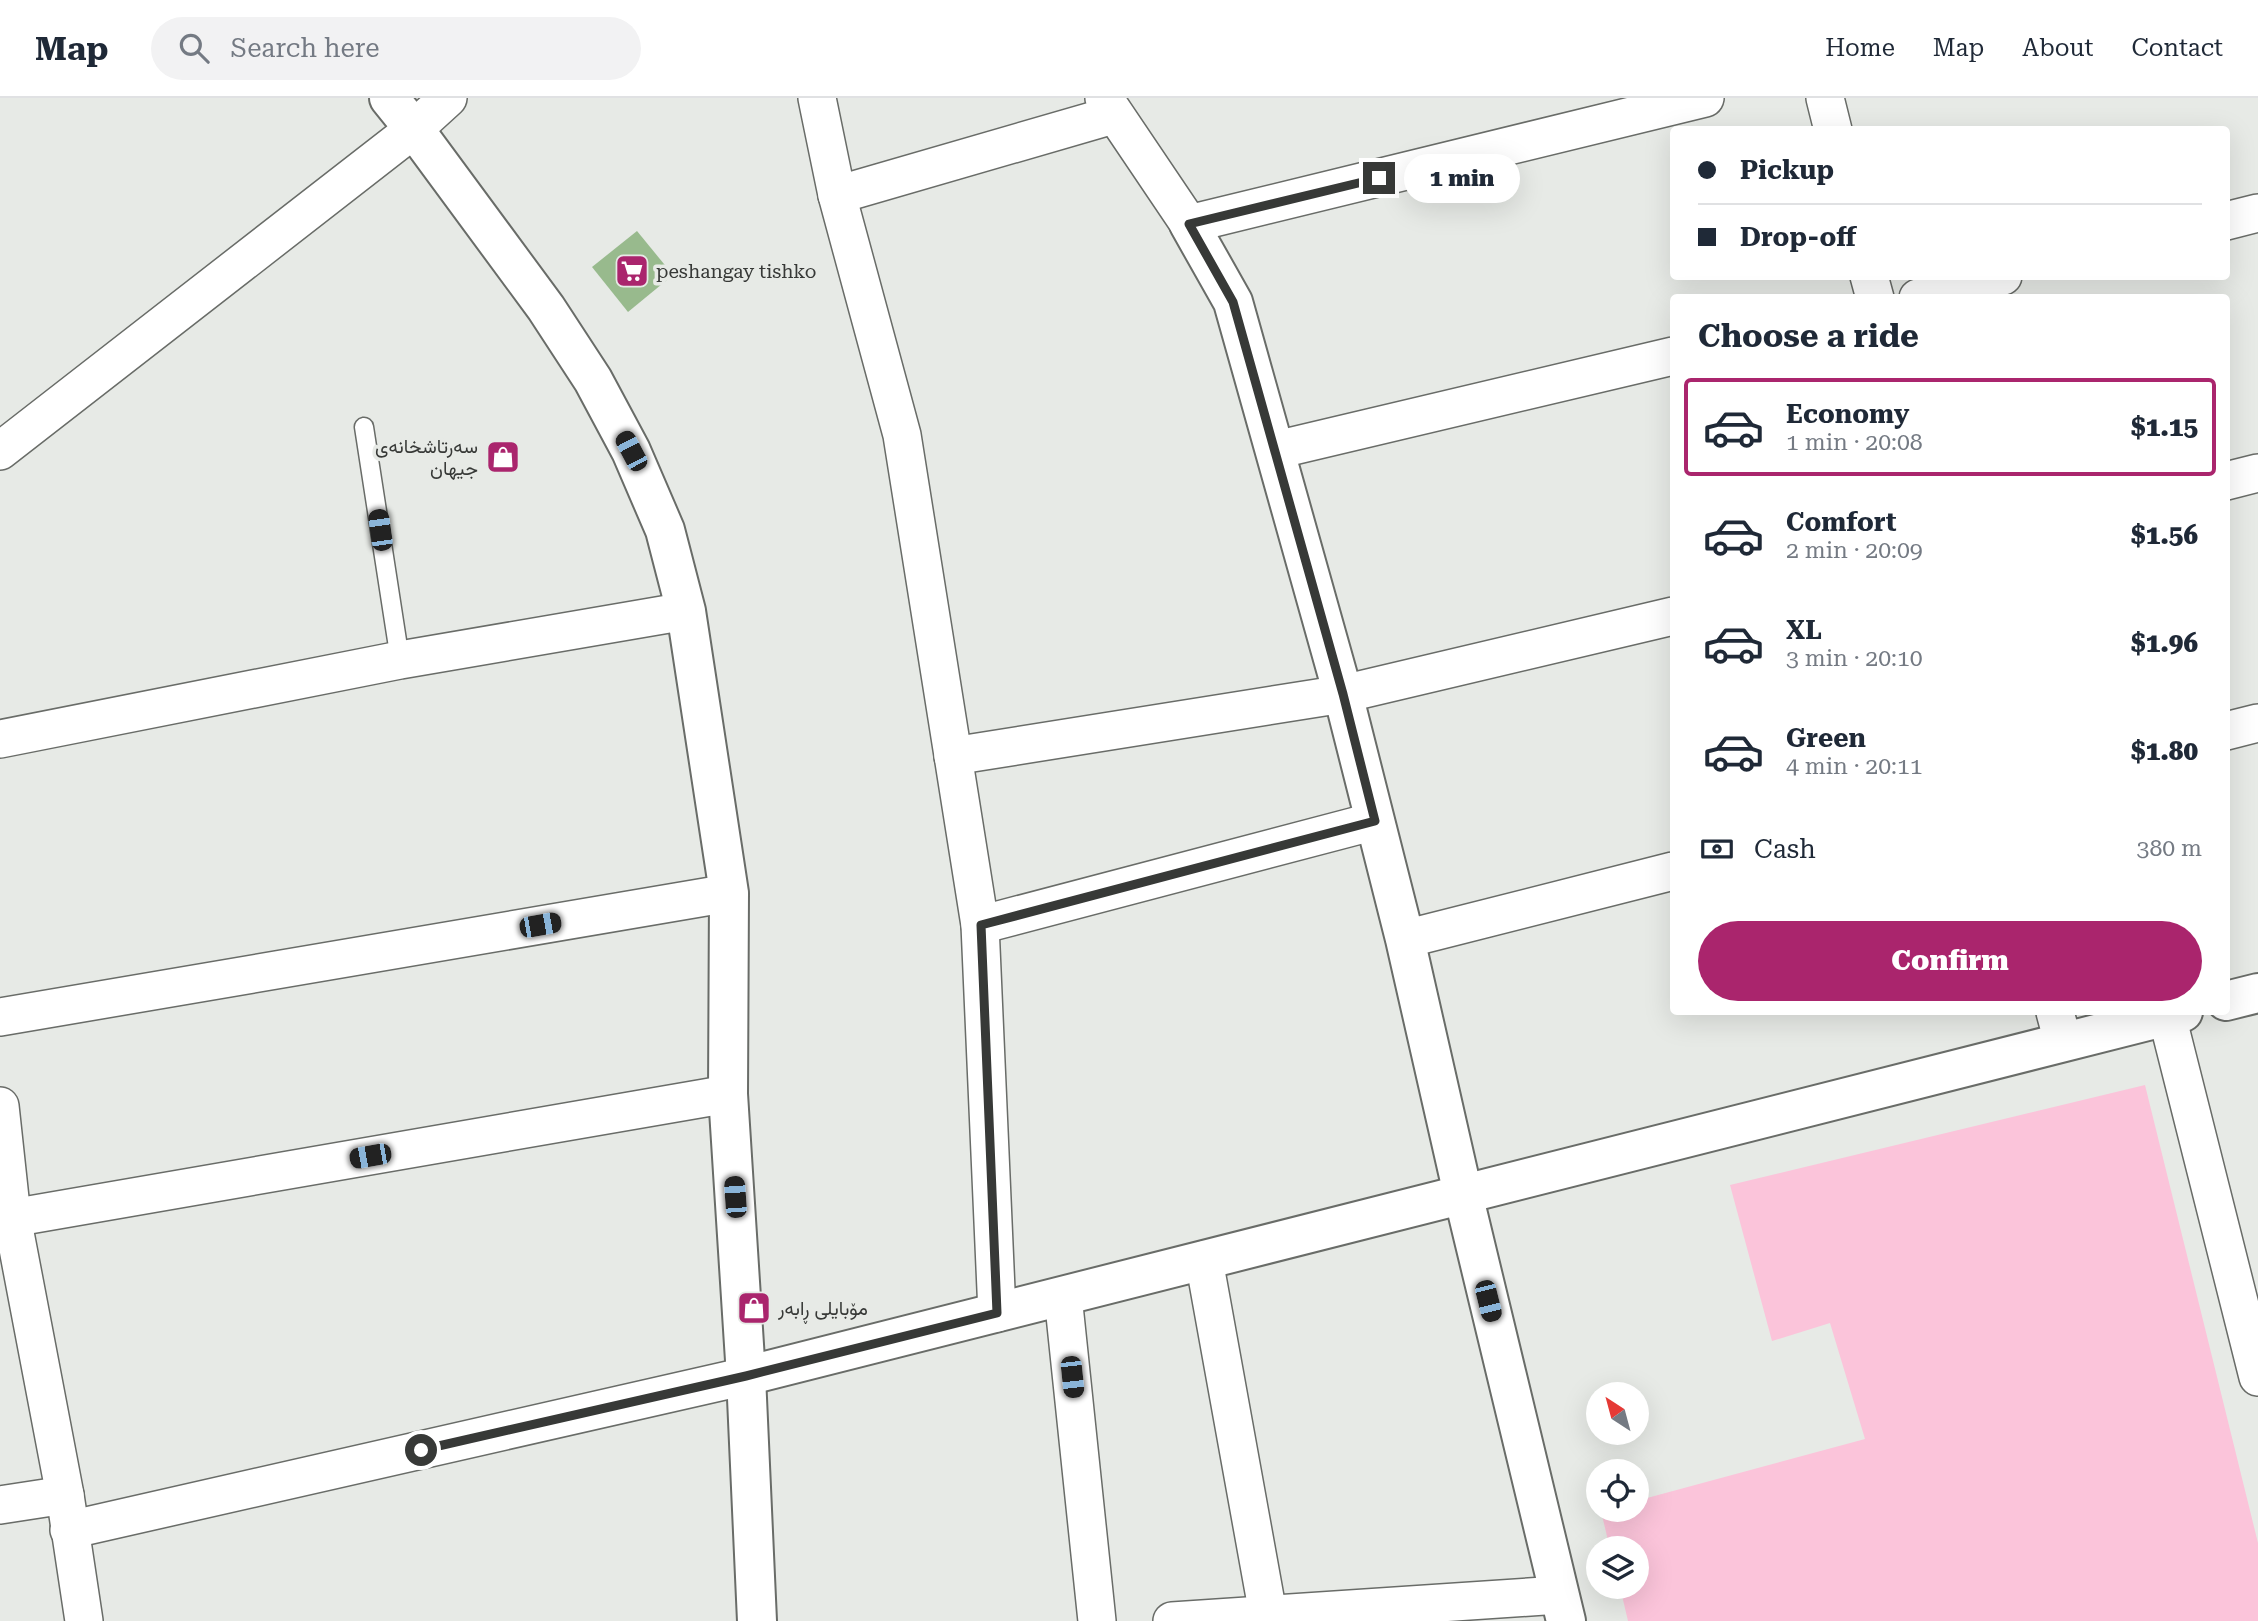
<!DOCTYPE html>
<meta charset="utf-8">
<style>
body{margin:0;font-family:"Roboto Serif",Vazirmatn,serif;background:#f2f2f3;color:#1f2937;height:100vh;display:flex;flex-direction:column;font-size:26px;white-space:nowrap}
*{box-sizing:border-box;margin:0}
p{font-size:23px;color:#747a83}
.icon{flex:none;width:38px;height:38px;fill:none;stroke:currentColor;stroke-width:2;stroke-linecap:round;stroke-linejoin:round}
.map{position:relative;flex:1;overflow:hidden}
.drawer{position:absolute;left:1670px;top:196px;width:560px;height:721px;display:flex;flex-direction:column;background:#fff;border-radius:7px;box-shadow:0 7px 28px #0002}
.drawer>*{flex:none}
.guide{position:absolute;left:1670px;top:28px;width:560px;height:154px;border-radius:7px;box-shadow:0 7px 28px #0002;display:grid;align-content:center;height:154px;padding:0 28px;background:#fff}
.needle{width:46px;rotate:324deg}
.buttons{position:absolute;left:1586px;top:1284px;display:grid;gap:14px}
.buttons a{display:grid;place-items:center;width:63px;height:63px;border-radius:50%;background:#fff;box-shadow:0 7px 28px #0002;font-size:35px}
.end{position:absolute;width:32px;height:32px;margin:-16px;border:9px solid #373937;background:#fff;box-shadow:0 0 0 4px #fff}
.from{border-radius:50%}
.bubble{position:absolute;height:49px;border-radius:24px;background:#fff;box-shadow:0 7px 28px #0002;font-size:23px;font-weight:800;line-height:49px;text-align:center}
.car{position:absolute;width:21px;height:42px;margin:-21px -10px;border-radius:9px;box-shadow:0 0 5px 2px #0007;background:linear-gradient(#222 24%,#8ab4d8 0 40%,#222 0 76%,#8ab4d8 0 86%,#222 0)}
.guide b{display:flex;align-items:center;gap:24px;height:66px;font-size:26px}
.guide b+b{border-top:2px solid #e0e1e3}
.guide i{width:18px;height:18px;background:#1f2937}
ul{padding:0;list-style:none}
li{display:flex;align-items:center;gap:21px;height:98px;margin:0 14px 10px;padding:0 14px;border:4px solid transparent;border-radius:7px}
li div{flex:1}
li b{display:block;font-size:26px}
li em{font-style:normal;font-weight:800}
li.on{border-color:#aa256d}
li>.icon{width:63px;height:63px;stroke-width:1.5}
h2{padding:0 28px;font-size:32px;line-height:84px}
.pay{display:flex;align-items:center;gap:18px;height:77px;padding:0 28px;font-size:26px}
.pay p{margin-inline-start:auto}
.action{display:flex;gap:14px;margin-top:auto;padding:14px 28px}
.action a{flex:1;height:80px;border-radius:42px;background:#aa256d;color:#fff;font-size:28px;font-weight:800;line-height:80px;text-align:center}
header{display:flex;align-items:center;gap:42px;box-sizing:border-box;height:98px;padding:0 35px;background:#fff;border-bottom:2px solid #e0e1e3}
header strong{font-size:33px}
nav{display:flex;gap:38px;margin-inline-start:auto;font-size:24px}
.search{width:490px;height:63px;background:#f2f2f3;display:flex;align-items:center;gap:18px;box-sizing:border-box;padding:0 24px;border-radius:38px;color:#747a83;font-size:26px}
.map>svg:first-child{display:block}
.green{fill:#fbc4da}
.building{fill:#98ba8d}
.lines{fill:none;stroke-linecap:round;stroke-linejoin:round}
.lane-casing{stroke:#696c68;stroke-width:21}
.street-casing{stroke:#696c68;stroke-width:40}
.secondary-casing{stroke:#696c68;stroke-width:42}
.lane{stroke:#fff;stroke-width:18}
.street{stroke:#fff;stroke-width:37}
.secondary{stroke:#fff;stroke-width:38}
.route{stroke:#373937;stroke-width:9}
.labels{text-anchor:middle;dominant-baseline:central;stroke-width:7;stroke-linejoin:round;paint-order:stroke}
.poi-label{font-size:19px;fill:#373937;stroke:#e7eae6;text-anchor:start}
</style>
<header>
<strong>Map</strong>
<div class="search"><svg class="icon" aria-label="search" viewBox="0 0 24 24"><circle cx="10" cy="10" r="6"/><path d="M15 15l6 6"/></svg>Search here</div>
<nav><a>Home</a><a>Map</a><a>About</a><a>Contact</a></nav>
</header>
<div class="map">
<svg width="2258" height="1523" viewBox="0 0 2258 1523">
<rect width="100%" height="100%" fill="#e7eae6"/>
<polygon class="green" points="2145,987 2258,1445 2258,1523 1628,1523 1620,1489 1636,1489 1636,1451 1610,1451 1601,1413 1636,1412 1636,1403 1865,1341 1830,1225 1772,1243 1730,1087"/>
<polygon class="building" points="637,133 673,177 628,214 592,169"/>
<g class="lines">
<defs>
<polyline id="lane" points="364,329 400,562"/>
<g id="street">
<polyline points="817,0 837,97 902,337 980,827 997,1215"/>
<polyline points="1104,0 1189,126 1705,0"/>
<polyline points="1825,0 1833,32"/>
<polyline points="837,97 1113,17"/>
<polyline points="2226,123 2258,115"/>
<polyline points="1869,178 1875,200"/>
<polyline points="1918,200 2003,178"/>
<polyline points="1276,352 1673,258"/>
<polyline points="0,353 414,31 448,0"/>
<polyline points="2226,383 2258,375"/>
<polyline points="2226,633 2258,625"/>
<polyline points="0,641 400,562 686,513"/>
<polyline points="953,658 1343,596 1673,518"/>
<polyline points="980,827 1375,723"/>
<polyline points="1405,841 1673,773"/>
<polyline points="2055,914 2063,944"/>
<polyline points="2167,918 2258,1279"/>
<polyline points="0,919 729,795"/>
<polyline points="0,1008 12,1119 65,1397 84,1523"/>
<polyline points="0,1122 728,996"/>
<polyline points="1204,1162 1268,1516"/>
<polyline points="1063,1198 1097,1523"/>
<polyline points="0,1407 65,1397"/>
<polyline points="69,1432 746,1278"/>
<polyline points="1172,1523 1559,1497"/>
</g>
<g id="secondary">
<polyline points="389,0 414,31 546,210 593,282 631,353 665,432 686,513 729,795 728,996 746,1278 757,1523"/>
<polyline points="1189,126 1233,204 1343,596 1405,841 1463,1096 1566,1523"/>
<polyline points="2226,903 2258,895"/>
<polyline points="746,1278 2183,914"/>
</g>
</defs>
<use href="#lane" class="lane-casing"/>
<use href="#street" class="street-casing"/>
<use href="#secondary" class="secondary-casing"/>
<use href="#lane" class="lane"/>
<use href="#street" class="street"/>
<use href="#secondary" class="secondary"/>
</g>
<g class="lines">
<polyline class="route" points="421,1352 746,1278 997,1215 981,827 1375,723 1343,596 1233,204 1189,126 1379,80"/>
</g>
<defs>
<symbol id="supermarket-square" viewBox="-11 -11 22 22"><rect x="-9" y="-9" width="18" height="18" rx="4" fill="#aa256d" stroke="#e7eae6"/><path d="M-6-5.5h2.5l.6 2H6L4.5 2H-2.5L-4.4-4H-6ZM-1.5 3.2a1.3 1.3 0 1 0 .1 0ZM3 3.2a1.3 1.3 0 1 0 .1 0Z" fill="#fff"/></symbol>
<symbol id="shop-square" viewBox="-11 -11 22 22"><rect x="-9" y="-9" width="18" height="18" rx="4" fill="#aa256d" stroke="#e7eae6"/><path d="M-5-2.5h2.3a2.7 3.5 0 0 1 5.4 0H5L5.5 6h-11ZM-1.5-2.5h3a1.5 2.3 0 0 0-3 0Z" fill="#fff"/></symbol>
</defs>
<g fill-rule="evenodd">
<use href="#supermarket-square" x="613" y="154" width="38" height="38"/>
<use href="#shop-square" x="484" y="340" width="38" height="38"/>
<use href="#shop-square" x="735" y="1191" width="38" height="38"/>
</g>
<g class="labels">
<g class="poi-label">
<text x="656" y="173">peshangay tishko</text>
<text x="478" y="348" text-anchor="end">سەرتاشخانەی<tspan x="478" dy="22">جیهان</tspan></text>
<text x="778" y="1210">مۆبایلی ڕابەر</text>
</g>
</g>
</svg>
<div class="buttons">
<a><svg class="needle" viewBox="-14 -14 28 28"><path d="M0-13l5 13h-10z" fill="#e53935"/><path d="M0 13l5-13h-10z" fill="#747a83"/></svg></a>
<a><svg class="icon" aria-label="locate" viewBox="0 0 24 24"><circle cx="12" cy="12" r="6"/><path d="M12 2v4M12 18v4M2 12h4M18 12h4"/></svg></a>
<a><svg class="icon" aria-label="layers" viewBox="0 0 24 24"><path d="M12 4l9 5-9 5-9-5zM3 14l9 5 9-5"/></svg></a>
</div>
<i class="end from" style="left:421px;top:1352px"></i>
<i class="end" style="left:1379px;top:80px"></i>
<div class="bubble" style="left:1404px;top:56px;width:116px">1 min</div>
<i class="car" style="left:631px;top:353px;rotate:332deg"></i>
<i class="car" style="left:380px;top:432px;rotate:352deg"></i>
<i class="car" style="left:540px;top:827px;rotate:80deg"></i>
<i class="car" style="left:370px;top:1058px;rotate:260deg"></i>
<i class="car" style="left:735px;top:1099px;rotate:356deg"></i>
<i class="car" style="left:1488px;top:1203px;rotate:166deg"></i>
<i class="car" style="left:1072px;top:1279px;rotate:174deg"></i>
<div class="guide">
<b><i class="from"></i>Pickup</b>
<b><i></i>Drop-off</b>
</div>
<section class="drawer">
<h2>Choose a ride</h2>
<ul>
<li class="on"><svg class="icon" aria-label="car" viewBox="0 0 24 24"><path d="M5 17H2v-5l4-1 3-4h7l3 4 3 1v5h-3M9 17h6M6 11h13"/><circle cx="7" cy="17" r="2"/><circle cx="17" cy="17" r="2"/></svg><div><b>Economy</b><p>1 min · 20:08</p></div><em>$1.15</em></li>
<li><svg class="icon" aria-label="car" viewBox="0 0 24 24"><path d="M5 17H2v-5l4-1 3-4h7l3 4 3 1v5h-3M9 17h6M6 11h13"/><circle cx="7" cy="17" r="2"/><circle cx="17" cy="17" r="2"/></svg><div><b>Comfort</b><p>2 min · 20:09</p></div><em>$1.56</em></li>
<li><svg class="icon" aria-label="car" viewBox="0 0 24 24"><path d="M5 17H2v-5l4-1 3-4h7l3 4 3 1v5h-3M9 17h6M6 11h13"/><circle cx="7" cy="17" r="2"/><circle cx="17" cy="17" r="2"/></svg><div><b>XL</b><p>3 min · 20:10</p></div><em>$1.96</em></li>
<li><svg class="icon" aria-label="car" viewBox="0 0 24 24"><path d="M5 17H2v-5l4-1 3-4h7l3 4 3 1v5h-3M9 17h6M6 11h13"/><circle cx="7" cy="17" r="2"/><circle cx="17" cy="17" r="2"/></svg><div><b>Green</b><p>4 min · 20:11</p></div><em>$1.80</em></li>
</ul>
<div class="pay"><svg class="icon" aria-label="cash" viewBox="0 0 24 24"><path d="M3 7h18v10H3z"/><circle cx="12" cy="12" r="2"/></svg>Cash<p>380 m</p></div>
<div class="action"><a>Confirm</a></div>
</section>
</div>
